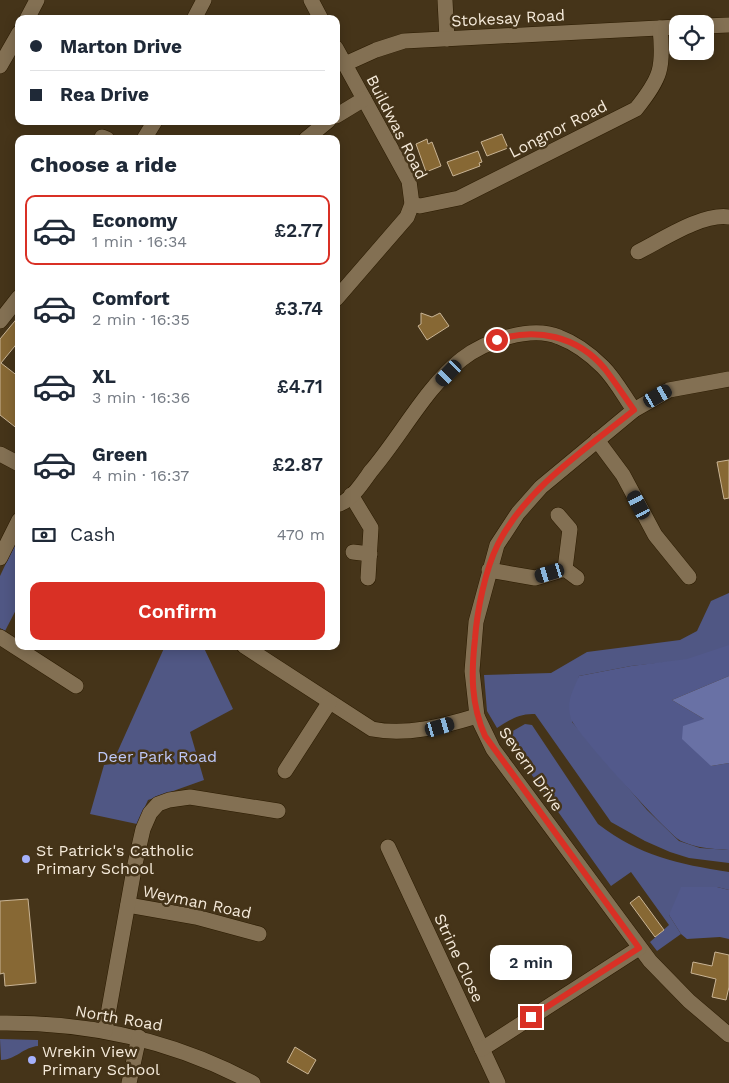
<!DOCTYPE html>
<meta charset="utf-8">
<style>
body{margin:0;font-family:"Work Sans",sans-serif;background:#f6f6f7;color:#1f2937;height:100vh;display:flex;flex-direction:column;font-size:19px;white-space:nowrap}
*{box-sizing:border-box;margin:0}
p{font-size:16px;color:#747a83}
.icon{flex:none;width:28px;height:28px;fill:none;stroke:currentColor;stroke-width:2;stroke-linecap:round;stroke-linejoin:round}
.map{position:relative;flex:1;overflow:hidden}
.sheet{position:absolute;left:15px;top:135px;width:325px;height:515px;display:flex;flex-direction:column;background:#fff;border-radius:10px;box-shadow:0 2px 12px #0003}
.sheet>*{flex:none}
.guide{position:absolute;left:15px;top:15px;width:325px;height:110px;border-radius:10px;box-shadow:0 2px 12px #0003;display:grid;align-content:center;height:110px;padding:0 15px;background:#fff}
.tools{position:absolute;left:669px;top:15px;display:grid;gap:10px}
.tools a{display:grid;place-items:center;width:45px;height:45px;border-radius:10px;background:#fff;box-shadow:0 2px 12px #0003;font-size:25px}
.end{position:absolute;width:22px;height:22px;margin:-11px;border:6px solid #d93025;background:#fff;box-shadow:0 0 0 2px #fff}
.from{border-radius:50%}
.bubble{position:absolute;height:35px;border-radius:10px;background:#fff;box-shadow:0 2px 12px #0003;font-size:16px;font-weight:600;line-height:35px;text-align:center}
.car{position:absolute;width:15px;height:30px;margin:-15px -8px;border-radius:6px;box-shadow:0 0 4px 1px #0007;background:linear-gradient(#222 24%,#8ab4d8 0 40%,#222 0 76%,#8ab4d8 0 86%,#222 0)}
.guide b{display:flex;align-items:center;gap:18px;height:48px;font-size:19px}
.guide b+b{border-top:1px solid #e0e1e3}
.guide i{width:12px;height:12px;background:#1f2937}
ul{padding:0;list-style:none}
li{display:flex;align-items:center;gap:15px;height:70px;margin:0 10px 8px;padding:0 5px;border:2px solid transparent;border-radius:10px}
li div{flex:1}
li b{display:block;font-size:19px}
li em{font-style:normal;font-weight:600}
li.current{border-color:#d93025}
li>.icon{width:45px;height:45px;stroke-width:1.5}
h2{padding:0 15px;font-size:22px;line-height:60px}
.pay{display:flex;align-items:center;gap:12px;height:55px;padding:0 15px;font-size:19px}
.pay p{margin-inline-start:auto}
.action{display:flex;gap:10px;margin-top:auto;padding:10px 15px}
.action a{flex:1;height:58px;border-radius:10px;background:#d93025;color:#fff;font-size:20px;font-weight:600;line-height:58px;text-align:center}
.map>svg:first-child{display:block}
.green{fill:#505784}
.forest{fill:#52598b}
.water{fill:#6971a5}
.building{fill:#876834;stroke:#c9b495}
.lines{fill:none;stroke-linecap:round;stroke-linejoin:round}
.minor-casing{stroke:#2b1b01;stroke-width:16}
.minor{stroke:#837053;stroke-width:15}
.route{stroke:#d93025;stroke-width:6}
.poi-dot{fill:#a5b1fc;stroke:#453419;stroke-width:2}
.labels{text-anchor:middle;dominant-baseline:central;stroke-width:5;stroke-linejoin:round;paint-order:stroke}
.street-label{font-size:16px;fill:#f5eada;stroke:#453419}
.park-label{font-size:16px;fill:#bec7f6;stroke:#453419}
.poi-label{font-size:16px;fill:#f5eada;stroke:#453419;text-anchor:start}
</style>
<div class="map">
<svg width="729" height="1083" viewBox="0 0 729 1083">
<rect width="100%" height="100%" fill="#453419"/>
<g class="green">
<polygon points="19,536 19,604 5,631 0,628 0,576"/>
<path d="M729,593v63l-98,10 -52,10 -7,46 75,88 32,31 21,7 29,2v13l-40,-5 -19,-6 -25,-11 -34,-19 -76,-108c-15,-1 -26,6 -38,14l-10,-17 -3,-36 67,-2 36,-21 93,-12 17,-9 14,-30z"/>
<polygon points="165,646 203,646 233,709 190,732 204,780 148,800 137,824 90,814 104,765 112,764"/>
<path d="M525,724l7,1 66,99c42,32 80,40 131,48v18l-12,-3 -48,28 12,19 -24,17 -7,-9 19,-17 -38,-53 -20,14 -107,-150z"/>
<path d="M0,1039l38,1v6c-14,1 -23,14 -37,14z"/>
</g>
<g class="forest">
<path d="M729,645v31l-57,24 32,19 7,47 18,-3v87c-16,-1 -33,-2 -48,-9 -13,-6 -107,-111 -110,-122 -5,-18 1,-26 8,-43l52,-10 56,-7z"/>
<polygon points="681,887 717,887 729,890 729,939 720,937 687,939 681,934 669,915"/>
</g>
<polygon class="water" points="729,676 729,763 711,766 682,739 683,726 704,719 672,700"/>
<g class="building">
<polygon points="502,134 508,148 487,156 481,142"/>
<polygon points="427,139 428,144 432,142 441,166 426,172 416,144"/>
<polygon points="478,151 482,162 479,163 480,166 453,176 447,162"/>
<polygon points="421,313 432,317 440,313 449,326 427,340 418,326 421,324"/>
<polygon points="19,316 19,341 1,363 19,377 19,430 0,415 0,339"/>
<polygon points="729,460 729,498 724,499 717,462"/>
<polygon points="639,896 664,930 655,937 630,903"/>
<polygon points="28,899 36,983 5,986 4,973 0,974 0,901"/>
<polygon points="715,952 729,955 729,987 726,1000 712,997 716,979 691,973 693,962 712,966"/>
<polygon points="295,1047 316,1060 308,1074 287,1062"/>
</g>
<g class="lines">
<defs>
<g id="minor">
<polyline points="311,0 321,19"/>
<polyline points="445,0 447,39"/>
<polyline points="27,19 37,0"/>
<polyline points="194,19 204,0"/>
<polyline points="705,26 729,25"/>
<polyline points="336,48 409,181 412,204 407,217 336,299"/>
<polyline points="345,64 376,50 404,41 678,27"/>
<polyline points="0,66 19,33"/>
<polyline points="336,116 364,99"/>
<polyline points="102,137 107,139"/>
<polyline points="144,139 155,121"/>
<polyline points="306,139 328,121"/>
<path d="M412,204l8,2 39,-8 177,-89c25,-31 28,-41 24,-81"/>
<path d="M638,252c24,-12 64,-39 91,-35"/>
<polyline points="0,321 19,297"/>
<polyline points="729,379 669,390 634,410 541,487 518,513 497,545 476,622 472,671 477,716 493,749 650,961 689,1001 729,1035"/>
<polyline points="597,440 623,475 655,535 689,577"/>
<polyline points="0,454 19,464"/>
<polyline points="351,495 371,528 368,578"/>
<path d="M336,505c14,-2 27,-23 35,-34 30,-35 55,-84 91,-112 23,-18 69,-34 97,-22 16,6 32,18 44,30 12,12 21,29 31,43"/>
<polyline points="353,552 370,554"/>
<polyline points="0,558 19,520"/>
<polyline points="565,569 577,578"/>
<polyline points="489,570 535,578 565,569 570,529 558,515"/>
<polyline points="0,637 76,686"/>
<path d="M244,646l128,83c34,7 72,-3 105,-13"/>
<polyline points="285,771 329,703"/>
<polyline points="388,847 498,1083"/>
<polyline points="128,905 196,917 259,934"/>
<path d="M0,1023c90,-1 173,17 253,60"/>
<polyline points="105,1031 135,864 143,829 150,813 158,804 169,800 190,797 278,811"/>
<polyline points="482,1049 639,948"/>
<polyline points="129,1083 139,1037"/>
</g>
</defs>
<use href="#minor" class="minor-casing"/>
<use href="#minor" class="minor"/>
</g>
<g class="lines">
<path class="route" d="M497,340c39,-13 81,-4 108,29 10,13 19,27 29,41 -48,39 -107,77 -136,134 -13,26 -21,67 -23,95 -4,35 -4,65 10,97l154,212 -108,69"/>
</g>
<g class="poi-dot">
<circle cx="26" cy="859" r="5"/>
<circle cx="32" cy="1060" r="5"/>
</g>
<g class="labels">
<g class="street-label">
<text transform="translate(508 18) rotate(-3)">Stokesay Road</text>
<text transform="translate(397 127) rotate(63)">Buildwas Road</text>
<text transform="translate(558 129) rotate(-27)">Longnor Road</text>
<text transform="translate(531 769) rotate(55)">Severn Drive</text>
<text transform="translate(197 902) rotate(12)">Weyman Road</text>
<text transform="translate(459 958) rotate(65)">Strine Close</text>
<text transform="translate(119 1018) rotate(10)">North Road</text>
</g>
<g class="park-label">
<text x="157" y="756">Deer Park Road</text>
</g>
<g class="poi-label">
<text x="36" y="850">St Patrick's Catholic<tspan x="36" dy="18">Primary School</tspan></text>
<text x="42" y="1051">Wrekin View<tspan x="42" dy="18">Primary School</tspan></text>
</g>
</g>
</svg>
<div class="tools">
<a><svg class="icon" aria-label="locate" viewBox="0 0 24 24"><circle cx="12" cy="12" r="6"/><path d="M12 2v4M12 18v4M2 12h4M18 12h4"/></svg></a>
</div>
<i class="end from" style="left:497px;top:340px"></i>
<i class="end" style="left:531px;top:1017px"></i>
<div class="bubble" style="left:490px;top:945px;width:82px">2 min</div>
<i class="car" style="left:449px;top:373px;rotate:224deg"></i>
<i class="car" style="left:658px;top:396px;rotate:60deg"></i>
<i class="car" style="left:639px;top:505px;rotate:332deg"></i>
<i class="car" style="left:550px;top:573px;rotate:253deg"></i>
<i class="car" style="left:440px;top:727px;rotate:74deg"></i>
<div class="guide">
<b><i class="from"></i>Marton Drive</b>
<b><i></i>Rea Drive</b>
</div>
<section class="sheet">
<h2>Choose a ride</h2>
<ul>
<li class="current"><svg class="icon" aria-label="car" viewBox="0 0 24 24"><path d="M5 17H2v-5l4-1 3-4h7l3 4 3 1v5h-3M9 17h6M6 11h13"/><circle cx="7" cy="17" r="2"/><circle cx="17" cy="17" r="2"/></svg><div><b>Economy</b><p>1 min · 16:34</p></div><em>£2.77</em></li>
<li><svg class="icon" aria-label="car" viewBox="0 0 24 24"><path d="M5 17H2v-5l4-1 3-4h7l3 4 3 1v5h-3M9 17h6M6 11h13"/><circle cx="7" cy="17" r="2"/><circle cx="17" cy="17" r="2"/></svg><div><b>Comfort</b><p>2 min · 16:35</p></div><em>£3.74</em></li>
<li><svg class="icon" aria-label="car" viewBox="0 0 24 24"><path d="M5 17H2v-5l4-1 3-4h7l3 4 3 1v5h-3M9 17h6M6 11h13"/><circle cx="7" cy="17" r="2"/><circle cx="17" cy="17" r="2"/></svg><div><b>XL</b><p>3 min · 16:36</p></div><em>£4.71</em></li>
<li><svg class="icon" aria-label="car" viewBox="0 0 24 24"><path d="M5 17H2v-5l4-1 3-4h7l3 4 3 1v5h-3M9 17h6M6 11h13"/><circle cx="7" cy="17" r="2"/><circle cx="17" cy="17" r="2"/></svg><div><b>Green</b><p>4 min · 16:37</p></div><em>£2.87</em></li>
</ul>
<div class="pay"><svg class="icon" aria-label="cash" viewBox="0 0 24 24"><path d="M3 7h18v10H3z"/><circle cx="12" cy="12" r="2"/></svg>Cash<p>470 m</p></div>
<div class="action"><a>Confirm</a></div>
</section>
</div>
